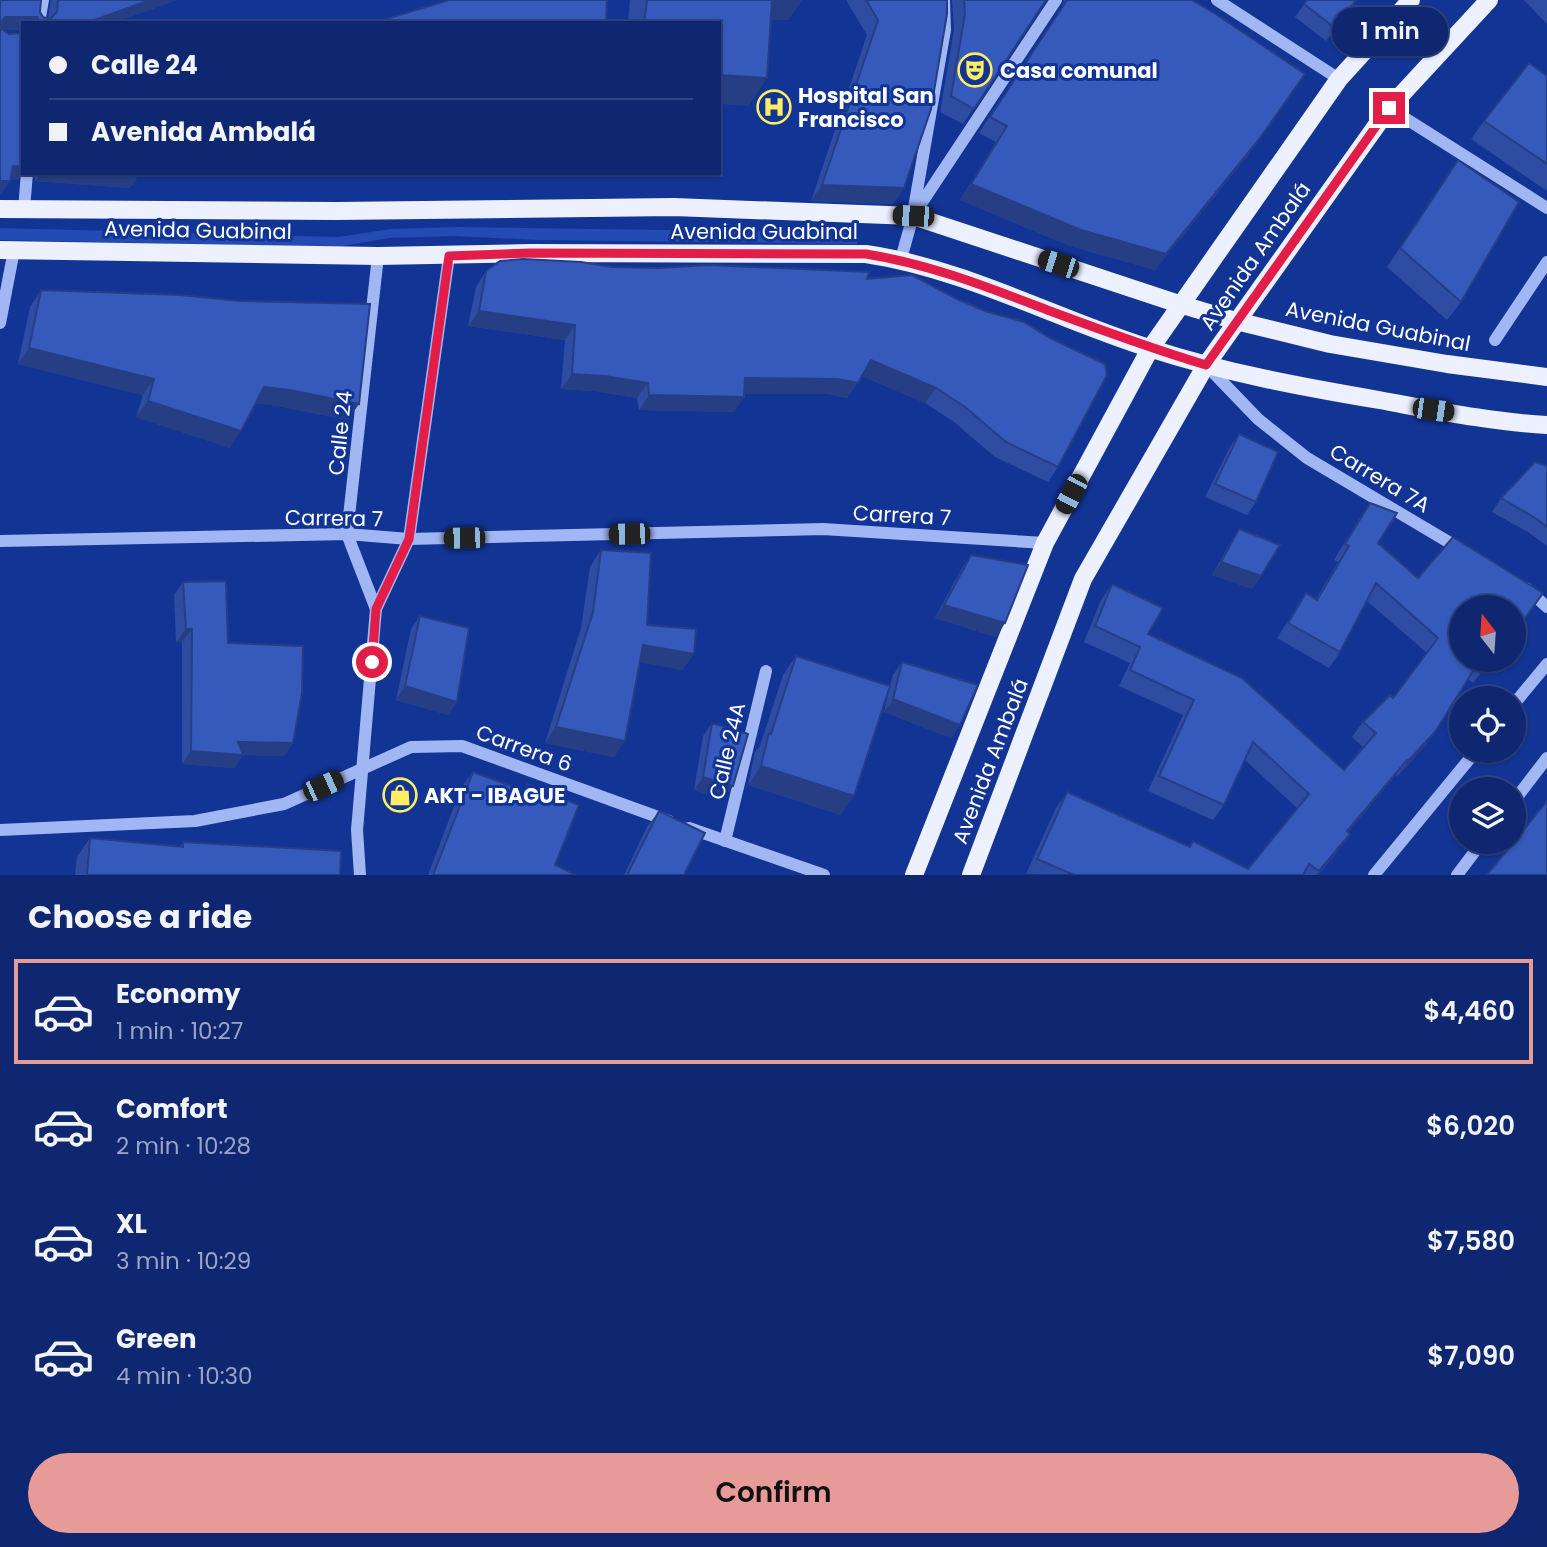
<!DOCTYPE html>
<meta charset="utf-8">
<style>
body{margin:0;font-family:Poppins,sans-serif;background:#172f75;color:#f1f3f6;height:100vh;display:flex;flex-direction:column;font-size:26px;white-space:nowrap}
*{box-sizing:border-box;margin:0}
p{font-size:23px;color:#9ba5c3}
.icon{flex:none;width:38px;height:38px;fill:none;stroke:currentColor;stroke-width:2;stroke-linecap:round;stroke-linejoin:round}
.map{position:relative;height:875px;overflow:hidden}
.details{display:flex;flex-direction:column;background:#0e2770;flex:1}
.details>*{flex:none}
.banner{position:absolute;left:21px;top:21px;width:700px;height:154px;border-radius:0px;box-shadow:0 2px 5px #0004,0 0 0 2px #2e4483;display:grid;align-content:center;height:154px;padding:0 28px;background:#0e2770}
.needle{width:46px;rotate:343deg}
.tools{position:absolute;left:1449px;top:595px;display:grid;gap:14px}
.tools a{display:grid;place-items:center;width:77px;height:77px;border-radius:50%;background:#0e2770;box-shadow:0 2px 5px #0004,0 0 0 2px #2e4483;font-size:35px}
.end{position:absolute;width:32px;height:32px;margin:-16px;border:9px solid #e11d48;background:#fff;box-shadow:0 0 0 4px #fff}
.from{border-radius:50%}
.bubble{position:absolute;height:49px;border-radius:24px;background:#0e2770;box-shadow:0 2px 5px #0004,0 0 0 2px #2e4483;font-size:23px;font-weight:600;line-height:49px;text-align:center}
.car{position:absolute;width:21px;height:42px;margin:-21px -10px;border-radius:9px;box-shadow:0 0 5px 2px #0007;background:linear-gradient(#222 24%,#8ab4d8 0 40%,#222 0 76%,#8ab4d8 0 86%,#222 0)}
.banner b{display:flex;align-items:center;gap:24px;height:66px;font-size:26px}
.banner b+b{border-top:2px solid #2e4483}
.banner i{width:18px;height:18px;background:#f1f3f6}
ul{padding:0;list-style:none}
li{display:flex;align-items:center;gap:21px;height:105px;margin:0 14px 10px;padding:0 14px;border:4px solid transparent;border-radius:0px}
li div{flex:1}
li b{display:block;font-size:26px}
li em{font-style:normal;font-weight:600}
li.selected{border-color:#e69b98}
li>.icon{width:63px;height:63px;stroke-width:1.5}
h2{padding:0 28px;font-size:32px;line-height:84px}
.primary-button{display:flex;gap:14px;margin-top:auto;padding:14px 28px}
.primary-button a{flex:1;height:80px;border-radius:42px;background:#e69b98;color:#111;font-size:28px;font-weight:600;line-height:80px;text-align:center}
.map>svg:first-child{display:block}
.green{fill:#244bb4}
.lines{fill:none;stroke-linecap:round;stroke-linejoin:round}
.minor{stroke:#a1b7f3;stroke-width:12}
.major{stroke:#ecf0ff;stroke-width:18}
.wall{fill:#2e4da2}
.shaded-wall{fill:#263e84}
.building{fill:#3659bc;stroke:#263e84;stroke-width:2}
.route{stroke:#e11d48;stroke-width:9}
.labels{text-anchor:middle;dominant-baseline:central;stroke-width:6;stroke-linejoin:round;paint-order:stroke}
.poi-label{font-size:21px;font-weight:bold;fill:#fff;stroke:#123495;text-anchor:start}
.street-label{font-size:21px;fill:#fff;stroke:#123495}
</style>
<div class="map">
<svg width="1547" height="875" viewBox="0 0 1547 875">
<rect width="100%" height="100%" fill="#123495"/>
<polygon class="green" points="456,227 858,233 857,244 537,240 455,236 389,238 337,247 0,240 0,228 338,237 391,229"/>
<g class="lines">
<g class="minor">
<polyline points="1217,0 1339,79"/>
<polyline points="39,23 43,0"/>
<polyline points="1389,108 1547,208"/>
<polyline points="914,208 945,30 944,0"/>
<polyline points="24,209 27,173"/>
<polyline points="901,259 913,216 1056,0"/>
<polyline points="0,323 14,250"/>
<polyline points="1495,340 1547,262"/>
<polyline points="1206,365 1258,419 1307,458 1462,550"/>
<polyline points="0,541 347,534 409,539 823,529 1045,543"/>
<polyline points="1526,588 1547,607"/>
<polyline points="376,609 347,534 378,256"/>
<polyline points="1514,704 1547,664"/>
<polyline points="1514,801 1547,758"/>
<polyline points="689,828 824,875"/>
<polyline points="0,830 195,821 284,804 411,747 462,746 669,821"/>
<polyline points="725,841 766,671"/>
<polyline points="360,875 357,830 376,609 409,539 449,256"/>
<polyline points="1374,875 1476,751"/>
<polyline points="1457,875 1482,842"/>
</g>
<g class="major">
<polyline points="0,209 337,211 674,207 913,216 1179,304 1236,321 1330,344 1447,364 1547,377"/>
<path d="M0,250l378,6 152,-3 336,1c100,15 190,65 286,95 74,24 151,38 227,51 55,10 112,22 168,25"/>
<polyline points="914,875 1045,543 1150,349 1339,79 1411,0"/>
<polyline points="971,875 1083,579 1206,365 1389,108 1489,0"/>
</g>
</g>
<g class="wall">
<polygon points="0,0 40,12 43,17 48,18 51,0 177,0 113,23 23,23 3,30 18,180 11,179 1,194"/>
<polygon points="630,0 802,0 788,20 771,20 767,78 748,106 719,23 628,23"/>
<polygon points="846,0 947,0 904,188 893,204 811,201 867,35"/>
<polygon points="952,0 1046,0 963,124 940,112 954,30"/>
<polygon points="1064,0 1192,0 1249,154 1155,270 1070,246 960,200 996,142 979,133 1063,5"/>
<polygon points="1307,0 1357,0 1326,41 1295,17"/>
<polygon points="1524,0 1547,0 1547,24"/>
<polygon points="1547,76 1547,191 1471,139 1484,121"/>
<polygon points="1458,160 1461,302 1447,320 1387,267"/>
<polygon points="35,173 139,173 130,188 35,181"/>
<polygon points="612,267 867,279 1058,467 1048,482 995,457 954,422 925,403 862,376 847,398 828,394 745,394 744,397 734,412 639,410 637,398 594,391 561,389 565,340 468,326 476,287 486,271"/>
<polygon points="41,290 348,420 278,406 255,403 230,448 136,417 143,395 18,364 30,307"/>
<polygon points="1239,434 1256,502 1247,515 1205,497 1230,447"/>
<polygon points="1547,466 1547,546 1528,532 1492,512 1501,498"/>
<polygon points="1370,503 1378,543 1418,578 1543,593 1514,634 1514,607 1492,660 1473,683 1468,679 1424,747 1397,777 1396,775 1348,832 1350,834 1339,850 1318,875 1026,874 1056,808 1067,792 1189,847 1193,841 1248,869 1297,808 1245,760 1224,805 1213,820 1148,791 1183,715 1119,686 1130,663 1084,642 1101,600 1112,584 1148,634 1344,770 1364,748 1352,737 1363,722 1393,698 1427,653 1367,601 1340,652 1329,668 1277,638 1306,593 1316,599 1338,562 1334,560 1359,519"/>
<polygon points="1239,529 1261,576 1252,589 1212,575 1230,543"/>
<polygon points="601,550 647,625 694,654 682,670 640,662 614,757 545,743 581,628 590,567"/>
<polygon points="971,555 1005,623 996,637 935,618 962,568"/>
<polygon points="183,582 228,643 293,743 284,756 243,755 234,768 182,764 182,642 176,642 174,595"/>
<polygon points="420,616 448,715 396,700 411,629"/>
<polygon points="796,656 890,686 893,675 902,662 960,725 951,738 884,712 890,687 841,815 748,785 755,752 760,746 783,675"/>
<polygon points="712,723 724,799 694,790 703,736"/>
<polygon points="473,772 523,790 527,784 555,865 576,875 428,875 461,788"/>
<polygon points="659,811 684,875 624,875 647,827"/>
<polygon points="90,838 180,847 183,842 340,875 75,875 77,857"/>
</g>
<g class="shaded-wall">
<polygon points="150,0 177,0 113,23 86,23"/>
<polygon points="766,0 802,0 788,20 752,20"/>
<polygon points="5,17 37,17 32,23 23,23 23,30 0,30 0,23"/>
<polygon points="1305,74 1249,154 1155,270 1070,246 960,200 971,184"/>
<polygon points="719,75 767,78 748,106 719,104"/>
<polygon points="23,164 23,172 18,180 4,179 13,166"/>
<polygon points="41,173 113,173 139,175 130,188 35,181"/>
<polygon points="200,173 441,173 440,175 198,176"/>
<polygon points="0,181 10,181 1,194 0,194"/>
<polygon points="822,185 904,188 893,204 811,201"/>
<polygon points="479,311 575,325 565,340 468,326"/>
<polygon points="29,348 154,379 143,395 18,364"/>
<polygon points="871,360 936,388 925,403 860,375"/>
<polygon points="572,374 605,376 648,383 637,398 594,391 561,389"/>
<polygon points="745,378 838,379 858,383 847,398 828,394 734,394"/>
<polygon points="264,387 290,390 359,404 348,420 278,406 253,403"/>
<polygon points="649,395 744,397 734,412 639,410"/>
<polygon points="148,401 241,431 230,448 136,417"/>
<polygon points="1221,562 1261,576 1252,589 1212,575"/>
<polygon points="944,605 1005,623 996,637 935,618"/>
<polygon points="186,629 192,629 182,642 176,642"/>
<polygon points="643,645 694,654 682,670 632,661"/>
<polygon points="1490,660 1492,660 1473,683 1484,668"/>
<polygon points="405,686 457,702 448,715 396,700"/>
<polygon points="893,699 960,725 951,738 884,712"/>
<polygon points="556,727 625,741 614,757 545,743"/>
<polygon points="1435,732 1424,747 1397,777 1408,761"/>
<polygon points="238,742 293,743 284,756 243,755 234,768 182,764 191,751"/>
<polygon points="1407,760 1396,775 1336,847 1347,831"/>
<polygon points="761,766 854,796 841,815 748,785"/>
<polygon points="703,777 733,786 724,799 694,790"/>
<polygon points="1350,834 1339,850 1318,875 1316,875"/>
</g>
<g class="building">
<polygon points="0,0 41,0 40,12 43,17 50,19 57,12 58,0 150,0 86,23 40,23 37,17 5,17 1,22 1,29 9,34 23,33 23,167 13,166 10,181 0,181"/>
<polygon points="449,0 607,0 606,23 373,23"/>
<polygon points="647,0 772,0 767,78 719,75 719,23 644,23"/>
<polygon points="866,0 947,0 947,14 931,109 904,188 822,185 878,20"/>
<polygon points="964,0 1046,0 974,109 951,96 965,14"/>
<polygon points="1067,0 1192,0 1217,15 1305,74 1260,138 1166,254 1081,230 971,184 1007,126 990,117"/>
<polygon points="1307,0 1356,0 1335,28 1304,4"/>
<polygon points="1529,63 1547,76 1547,164 1484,121"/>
<polygon points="1458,160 1519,202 1461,302 1400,248"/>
<polygon points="113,173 139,173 139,175"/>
<polygon points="523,259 581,262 612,267 659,268 709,265 869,272 867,279 912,275 957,299 985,311 1024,322 1050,338 1105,364 1107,375 1058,467 1006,442 965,407 936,388 871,360 858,383 838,379 745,378 744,397 649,395 648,383 605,376 572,374 575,325 479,311 486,271 500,261"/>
<polygon points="41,290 180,295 240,301 370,304 359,404 290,390 264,387 241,431 148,401 154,379 29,348"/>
<polygon points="1239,434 1278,452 1256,502 1215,484"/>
<polygon points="1535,462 1547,466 1547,527 1537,519 1501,498"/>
<polygon points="1370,503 1397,513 1378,543 1418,578 1453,537 1543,593 1515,632 1514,631 1514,607 1461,607 1461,660 1490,660 1484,668 1478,663 1435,732 1408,761 1407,760 1347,831 1350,834 1319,871 1309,864 1303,875 1074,875 1037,859 1067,792 1190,847 1193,841 1248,869 1309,794 1253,742 1224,805 1159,776 1194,700 1130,670 1140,647 1095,626 1112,584 1163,608 1148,634 1242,678 1344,770 1376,733 1363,722 1390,695 1393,698 1438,638 1376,583 1340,652 1288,623 1306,593 1317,600 1349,546 1345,544"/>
<polygon points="1239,529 1280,545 1261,576 1221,562"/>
<polygon points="601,550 651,553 647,625 696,629 694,654 643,645 625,741 556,727 593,612"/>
<polygon points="971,555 1028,565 1005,623 944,605"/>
<polygon points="226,581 228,643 303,646 302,693 293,743 238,742 243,755 191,751 192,629 186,629 183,582"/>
<polygon points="420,616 469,628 457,702 405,686"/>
<polygon points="796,656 890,686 854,796 761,766 769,733 771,734"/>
<polygon points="902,662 978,685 960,725 893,699"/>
<polygon points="712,723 748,734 733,786 703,777"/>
<polygon points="473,772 524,791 527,784 579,805 555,865 576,875 433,875"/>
<polygon points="1547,801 1547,875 1487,875"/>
<polygon points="659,811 705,833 684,875 627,875"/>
<polygon points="90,838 183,847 183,842 341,851 340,875 87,875"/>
</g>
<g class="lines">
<path class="route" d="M372,662l4,-53 33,-70 40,-283 81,-3 336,1c64,10 124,34 184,57 51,19 103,38 156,54l183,-257"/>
</g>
<defs>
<symbol id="theatre-ring" viewBox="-11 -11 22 22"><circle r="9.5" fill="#123495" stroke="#ffee62" stroke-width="1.5"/><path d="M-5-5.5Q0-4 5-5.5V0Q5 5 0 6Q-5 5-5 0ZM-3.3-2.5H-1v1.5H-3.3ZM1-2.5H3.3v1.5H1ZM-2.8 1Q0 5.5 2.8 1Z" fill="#ffee62"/></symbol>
<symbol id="hospital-ring" viewBox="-11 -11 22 22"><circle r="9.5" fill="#123495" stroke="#ffee62" stroke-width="1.5"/><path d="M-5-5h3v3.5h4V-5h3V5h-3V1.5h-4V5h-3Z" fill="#ffee62"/></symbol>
<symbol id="shop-ring" viewBox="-11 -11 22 22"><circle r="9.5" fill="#123495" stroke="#ffee62" stroke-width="1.5"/><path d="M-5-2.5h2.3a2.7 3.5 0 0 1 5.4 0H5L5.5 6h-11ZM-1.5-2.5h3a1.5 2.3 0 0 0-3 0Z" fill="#ffee62"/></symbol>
</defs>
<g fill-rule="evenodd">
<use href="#theatre-ring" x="956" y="51" width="38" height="38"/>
<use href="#hospital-ring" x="755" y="88" width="38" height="38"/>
<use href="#shop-ring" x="381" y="776" width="38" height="38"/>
</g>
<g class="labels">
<g class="poi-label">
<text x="1000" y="70">Casa comunal</text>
<text x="798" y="95">Hospital San<tspan x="798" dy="24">Francisco</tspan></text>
<text x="424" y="795">AKT - IBAGUE</text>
</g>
<g class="street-label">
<text transform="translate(198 230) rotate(1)">Avenida Guabinal</text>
<text x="764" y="231">Avenida Guabinal</text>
<text transform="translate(1255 256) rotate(-55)">Avenida Ambalá</text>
<text transform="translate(1378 326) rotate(11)">Avenida Guabinal</text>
<text transform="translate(340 433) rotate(-84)">Calle 24</text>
<text transform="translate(1380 478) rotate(31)">Carrera 7A</text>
<text transform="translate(902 515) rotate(3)">Carrera 7</text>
<text transform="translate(334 518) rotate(1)">Carrera 7</text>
<text transform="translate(524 748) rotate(20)">Carrera 6</text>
<text transform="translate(727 751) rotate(-77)">Calle 24A</text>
<text transform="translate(990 761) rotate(-69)">Avenida Ambalá</text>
</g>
</g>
</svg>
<div class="tools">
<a><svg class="needle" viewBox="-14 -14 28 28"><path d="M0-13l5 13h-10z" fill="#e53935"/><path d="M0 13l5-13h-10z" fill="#9ba5c3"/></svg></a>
<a><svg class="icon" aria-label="locate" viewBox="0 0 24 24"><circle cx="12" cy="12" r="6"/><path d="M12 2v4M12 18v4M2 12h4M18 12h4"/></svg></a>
<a><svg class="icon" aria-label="layers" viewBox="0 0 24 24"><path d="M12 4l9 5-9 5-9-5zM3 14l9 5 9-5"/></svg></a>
</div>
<i class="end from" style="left:372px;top:662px"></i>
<i class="end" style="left:1389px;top:108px"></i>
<div class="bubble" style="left:1332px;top:7px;width:116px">1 min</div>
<i class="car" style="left:913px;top:216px;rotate:273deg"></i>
<i class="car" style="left:1058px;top:264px;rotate:288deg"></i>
<i class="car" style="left:1433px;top:410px;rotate:98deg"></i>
<i class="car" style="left:1071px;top:494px;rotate:208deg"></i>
<i class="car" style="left:629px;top:534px;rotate:269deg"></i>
<i class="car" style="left:464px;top:538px;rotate:269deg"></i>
<i class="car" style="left:323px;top:786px;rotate:66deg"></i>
<div class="banner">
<b><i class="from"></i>Calle 24</b>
<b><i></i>Avenida Ambalá</b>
</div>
</div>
<section class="details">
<h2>Choose a ride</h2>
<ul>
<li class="selected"><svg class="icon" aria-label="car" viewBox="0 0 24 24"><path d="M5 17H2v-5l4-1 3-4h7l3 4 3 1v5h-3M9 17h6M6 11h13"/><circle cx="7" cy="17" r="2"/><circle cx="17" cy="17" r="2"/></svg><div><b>Economy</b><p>1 min · 10:27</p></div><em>$4,460</em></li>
<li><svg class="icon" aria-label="car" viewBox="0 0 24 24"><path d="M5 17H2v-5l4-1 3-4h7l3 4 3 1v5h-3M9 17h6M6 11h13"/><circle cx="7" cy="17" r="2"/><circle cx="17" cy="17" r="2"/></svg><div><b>Comfort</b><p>2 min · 10:28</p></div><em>$6,020</em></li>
<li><svg class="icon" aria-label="car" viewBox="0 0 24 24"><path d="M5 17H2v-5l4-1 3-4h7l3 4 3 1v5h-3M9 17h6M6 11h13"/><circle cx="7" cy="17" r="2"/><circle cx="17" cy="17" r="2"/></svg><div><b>XL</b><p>3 min · 10:29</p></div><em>$7,580</em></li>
<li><svg class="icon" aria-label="car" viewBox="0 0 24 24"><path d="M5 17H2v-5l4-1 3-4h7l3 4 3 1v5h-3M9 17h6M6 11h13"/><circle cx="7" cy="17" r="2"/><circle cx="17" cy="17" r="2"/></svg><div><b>Green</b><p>4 min · 10:30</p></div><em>$7,090</em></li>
</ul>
<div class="primary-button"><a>Confirm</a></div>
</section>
